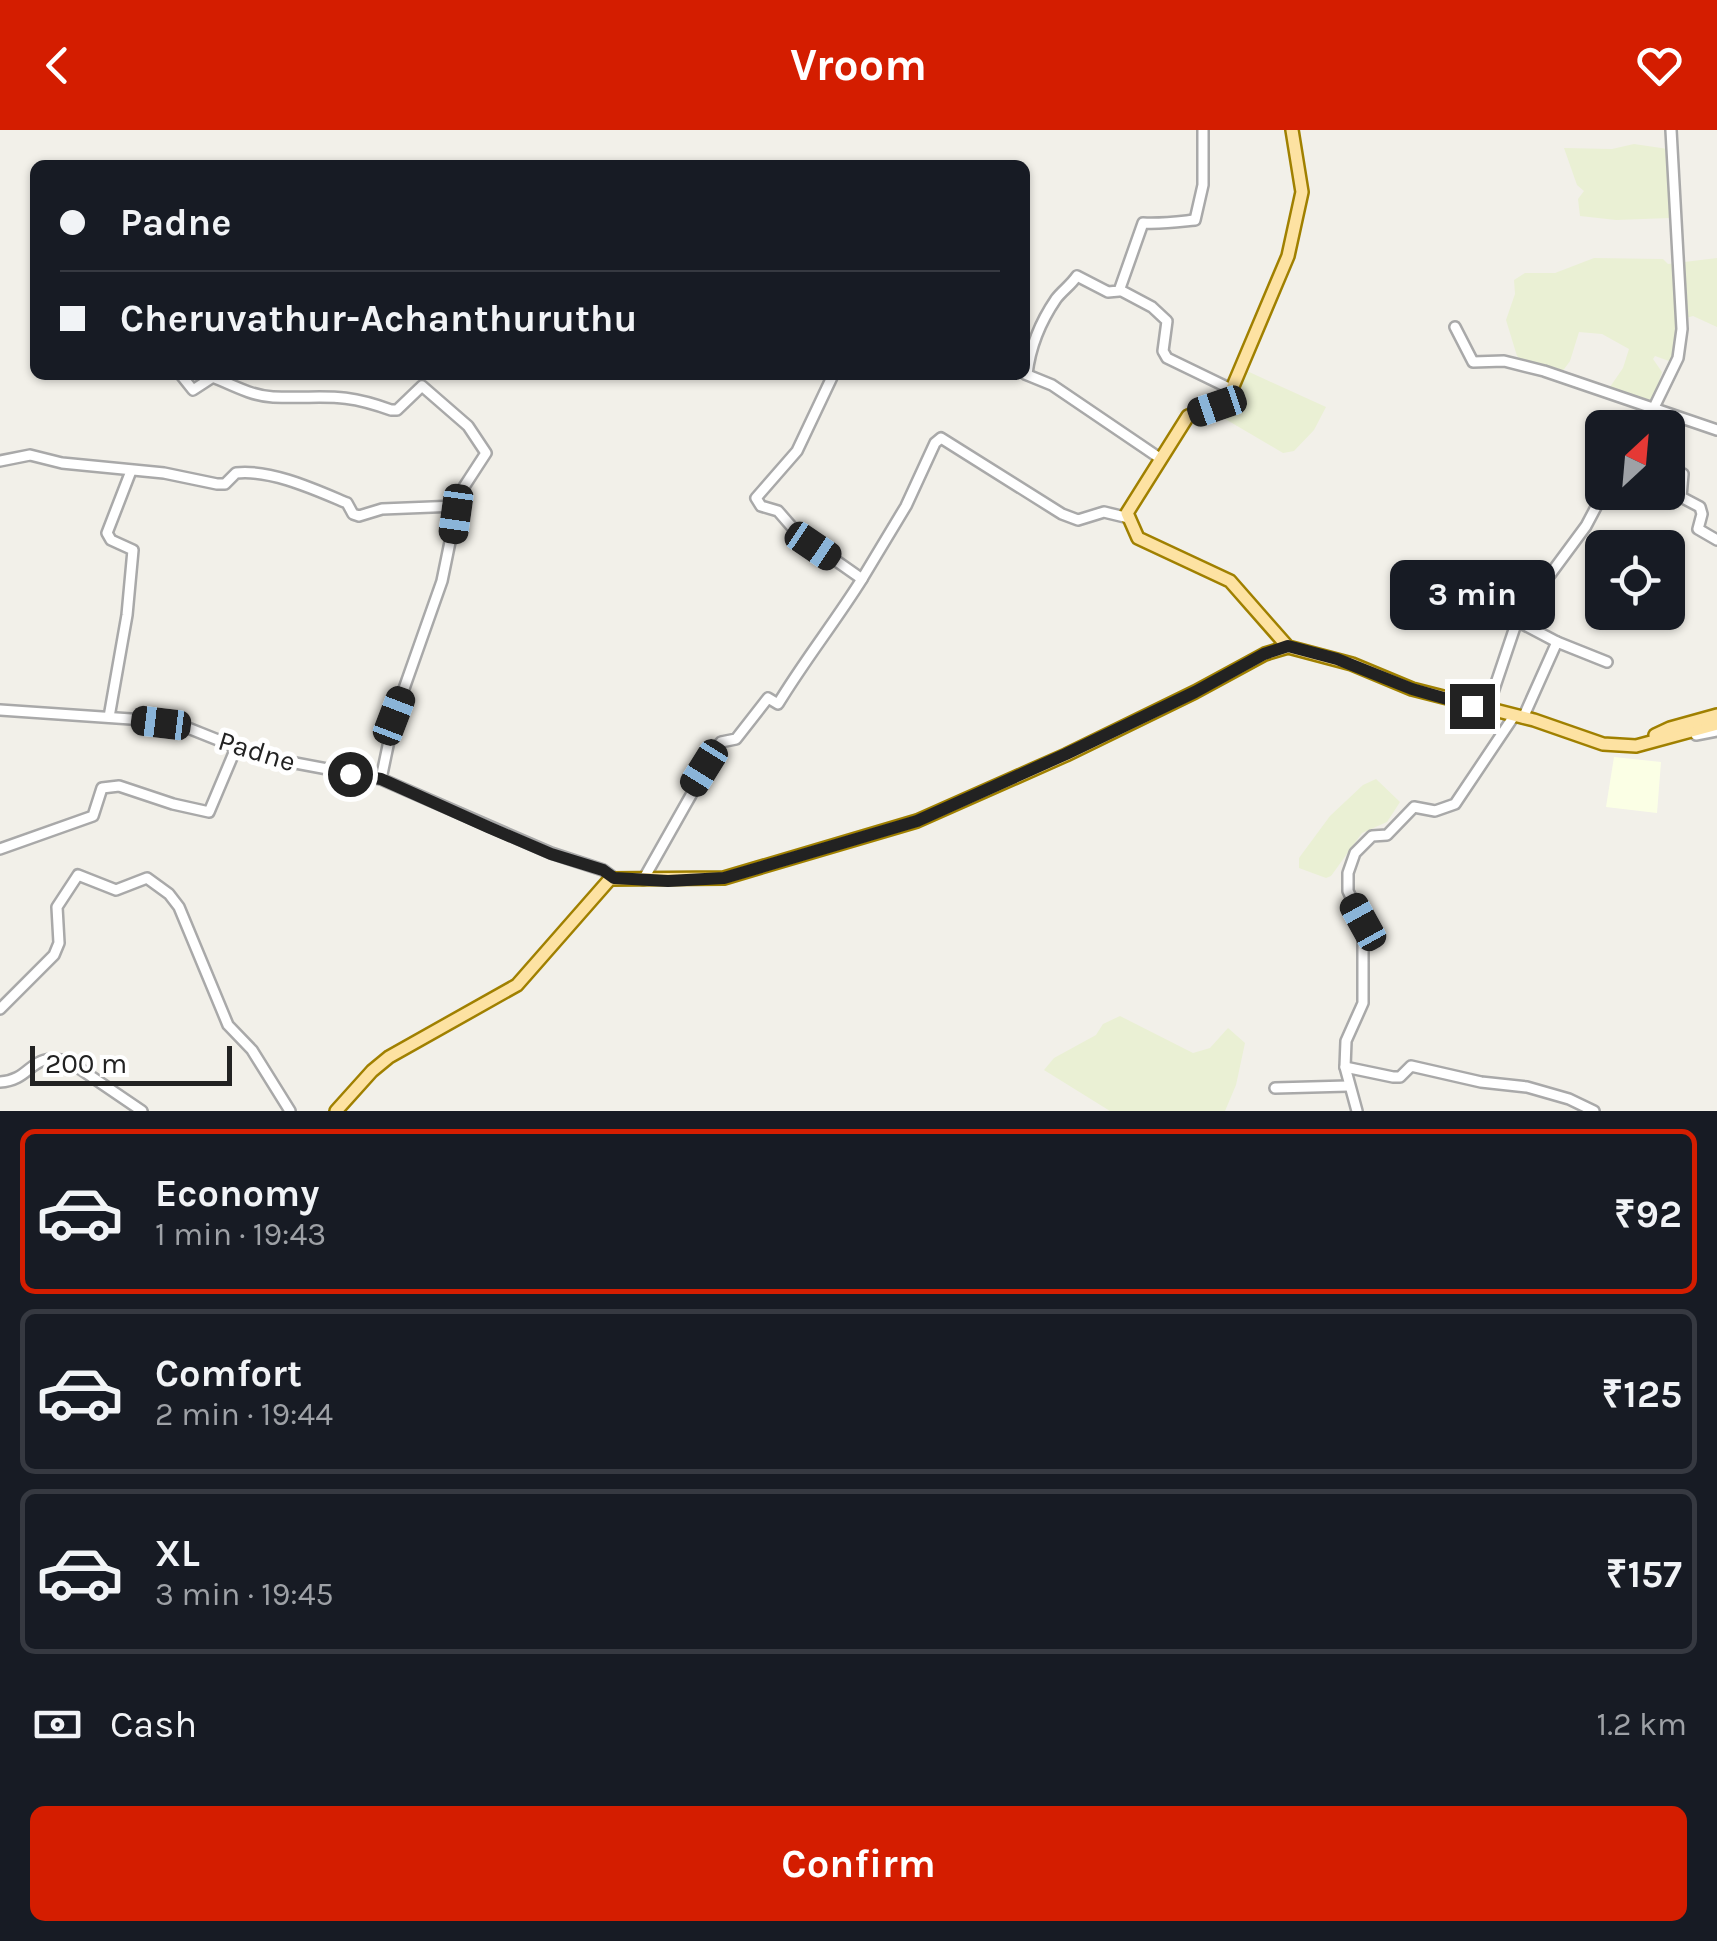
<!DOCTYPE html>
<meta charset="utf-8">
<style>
body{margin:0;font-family:Karla,sans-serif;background:#242831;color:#f1f3f6;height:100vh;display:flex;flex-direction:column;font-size:38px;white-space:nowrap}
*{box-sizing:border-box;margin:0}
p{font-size:32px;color:#9ea1a6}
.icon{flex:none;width:55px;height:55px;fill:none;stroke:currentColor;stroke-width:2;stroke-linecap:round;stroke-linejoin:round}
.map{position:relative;height:981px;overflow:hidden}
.side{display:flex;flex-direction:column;background:#171b24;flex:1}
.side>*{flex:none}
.hud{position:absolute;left:30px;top:30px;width:1000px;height:220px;border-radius:15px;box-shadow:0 2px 8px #0004;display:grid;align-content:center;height:220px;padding:0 30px;background:#171b24}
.needle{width:65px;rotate:26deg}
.controls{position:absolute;left:1585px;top:280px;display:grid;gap:20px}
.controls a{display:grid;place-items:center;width:100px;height:100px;border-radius:15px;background:#171b24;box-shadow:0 2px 8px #0004;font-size:50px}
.scale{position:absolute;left:30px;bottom:25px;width:202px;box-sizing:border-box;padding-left:10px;border:5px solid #222;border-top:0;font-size:28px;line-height:35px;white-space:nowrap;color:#222;-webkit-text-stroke:8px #fff;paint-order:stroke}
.end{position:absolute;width:45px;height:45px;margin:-22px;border:12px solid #222;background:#fff;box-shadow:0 0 0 5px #fff}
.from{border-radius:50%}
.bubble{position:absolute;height:70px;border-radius:15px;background:#171b24;box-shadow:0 2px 8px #0004;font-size:32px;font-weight:700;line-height:70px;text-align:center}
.car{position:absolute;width:30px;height:60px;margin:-30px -15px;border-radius:12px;box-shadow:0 0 8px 2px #0007;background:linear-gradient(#222 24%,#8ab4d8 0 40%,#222 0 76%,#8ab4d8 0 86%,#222 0)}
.hud b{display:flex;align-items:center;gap:35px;height:95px;font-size:38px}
.hud b+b{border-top:2px solid #363941}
.hud i{width:25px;height:25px;background:#f1f3f6}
ul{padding:18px 0 0;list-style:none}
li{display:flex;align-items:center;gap:30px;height:165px;margin:0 20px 15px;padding:0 10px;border:5px solid #363941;border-radius:15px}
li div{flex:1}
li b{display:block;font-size:38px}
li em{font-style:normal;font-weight:700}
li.current{border-color:#d41d00}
li>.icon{width:90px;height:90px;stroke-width:1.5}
.pay{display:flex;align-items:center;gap:25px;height:110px;padding:0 30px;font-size:38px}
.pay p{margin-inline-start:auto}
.action{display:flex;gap:20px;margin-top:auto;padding:20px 30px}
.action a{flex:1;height:115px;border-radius:15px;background:#d41d00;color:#fff;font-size:40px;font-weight:700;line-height:115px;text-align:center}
header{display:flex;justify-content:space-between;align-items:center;height:130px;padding:0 30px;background:#d41d00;color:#fff;font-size:45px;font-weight:700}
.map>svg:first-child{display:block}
.education{fill:#fbffe5}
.farmland{fill:#eaf0d4}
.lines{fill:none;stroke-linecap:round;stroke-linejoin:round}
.minor-casing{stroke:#a9a9a9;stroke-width:14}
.major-casing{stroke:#a08000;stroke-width:16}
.minor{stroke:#fff;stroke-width:9}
.major{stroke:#fde2a2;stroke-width:11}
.route{stroke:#222;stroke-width:12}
.labels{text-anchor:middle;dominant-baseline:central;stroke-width:10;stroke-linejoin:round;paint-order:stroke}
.street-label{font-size:28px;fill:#222;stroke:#fff}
</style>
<header><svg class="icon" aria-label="back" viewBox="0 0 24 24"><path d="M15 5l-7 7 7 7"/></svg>Vroom<svg class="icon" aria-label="heart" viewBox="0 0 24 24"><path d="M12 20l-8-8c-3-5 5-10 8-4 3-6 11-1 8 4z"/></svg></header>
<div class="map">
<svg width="1717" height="981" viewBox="0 0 1717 981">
<rect width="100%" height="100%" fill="#f2f0e9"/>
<polygon class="education" points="1614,627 1661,632 1657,683 1606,677"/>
<g class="farmland">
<polygon points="1634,14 1668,19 1670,88 1616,90 1580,86 1578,69 1584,61 1577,55 1564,18 1612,19"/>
<polygon points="1594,128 1663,129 1668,134 1717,128 1717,197 1693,186 1686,188 1680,218 1669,231 1655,226 1653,229 1662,242 1654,267 1645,276 1610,257 1623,238 1629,219 1602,204 1579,202 1570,231 1562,242 1528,235 1517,226 1506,190 1515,164 1514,150 1525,143 1555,143"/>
<polygon points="1247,241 1326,277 1314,300 1294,321 1283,323 1215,283 1229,272 1242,242"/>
<polygon points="1376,649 1400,672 1387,692 1362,703 1331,746 1326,748 1299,738 1299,728 1330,686 1363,655"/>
<polygon points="1120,886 1193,923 1210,918 1228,898 1245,913 1236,955 1225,981 1110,981 1044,940 1054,928 1096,905 1103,894"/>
</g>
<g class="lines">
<defs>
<g id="minor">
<polyline points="1120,160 1152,177 1167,191 1163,221 1167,228 1231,259"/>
<polyline points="1455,197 1473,232 1504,231 1544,241 1717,300"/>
<polyline points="1025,244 1052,255 1161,329"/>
<path d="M1027,244c3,-26 14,-53 29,-75 6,-8 15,-14 21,-23l31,16 11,-1 24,-68c20,1 33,-1 52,-3l8,-35v-55"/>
<path d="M181,245l12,15 20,-13c19,8 39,19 60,20 51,2 66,-6 118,13h6l25,-24 46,40 18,27 -26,40 -18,88 -48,136 -13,62"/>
<polyline points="1644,298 1678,228 1682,199 1671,0"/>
<path d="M0,331l30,-6 32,8 102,10 53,11h8l11,-11c35,-4 80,17 111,30l6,11 6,2 23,-7 75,-3"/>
<polyline points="1683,344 1681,367 1700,377 1702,384 1698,399 1717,410"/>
<polyline points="862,449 906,376 935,313 941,308 1062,384 1078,390 1104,382 1129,388"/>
<polyline points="1517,491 1557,512"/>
<polyline points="0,580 131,589 188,598 258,626 381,649 551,723 603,740 614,748"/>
<polyline points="1487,580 1518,488 1586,396 1604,362"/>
<polyline points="109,587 127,485 133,420 111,410 107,403 131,341"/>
<polyline points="1523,588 1557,512 1607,532"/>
<polyline points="1696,605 1717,601"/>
<polyline points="0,719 93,686 102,658 119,656 173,674 209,682 236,618"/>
<path d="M643,750l78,-138 15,-3 32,-41 10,6c26,-43 57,-82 84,-125l-64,-45 -20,-23 -17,-5 -5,-8 41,-47 36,-76"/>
<polyline points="0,879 54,825 59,813 57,777 78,745 116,760 147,748 169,764 179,777 228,895 252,920 290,981"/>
<polyline points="1345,937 1393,947 1400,947 1411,936 1481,952 1527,957 1569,969 1594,981"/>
<path d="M0,952c34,-2 28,-32 70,-20l72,49"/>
<polyline points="1275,958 1348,956"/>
<polyline points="1357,981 1345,937 1346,911 1363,873 1363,792 1348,761 1348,743 1355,723 1372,706 1387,705 1414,677 1435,681 1455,674 1514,586"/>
</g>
<g id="major">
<polyline points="1292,0 1302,62 1288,126 1231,261 1217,276 1188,286 1127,383 1138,408 1230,451 1288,517 1352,534 1412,559 1534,590 1603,614 1636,616 1717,594"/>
<polyline points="1655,605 1670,598 1717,585"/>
<polyline points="336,981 372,941 389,927 517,855 610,749 724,748 917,691 1066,625 1195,562 1265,524 1288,517"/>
</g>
</defs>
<use href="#minor" class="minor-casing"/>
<use href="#major" class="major-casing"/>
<use href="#minor" class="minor"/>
<use href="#major" class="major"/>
</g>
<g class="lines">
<polyline class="route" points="350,644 381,649 488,697 551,724 603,740 614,748 668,751 724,748 917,691 1066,624 1195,562 1264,524 1288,516 1337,529 1412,559 1472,576"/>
</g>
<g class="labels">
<g class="street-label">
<text transform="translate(257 621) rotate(17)">Padne</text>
</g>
</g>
</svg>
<div class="controls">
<a><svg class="needle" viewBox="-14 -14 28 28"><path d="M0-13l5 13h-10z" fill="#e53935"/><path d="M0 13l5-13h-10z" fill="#9ea1a6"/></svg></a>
<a><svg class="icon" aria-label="locate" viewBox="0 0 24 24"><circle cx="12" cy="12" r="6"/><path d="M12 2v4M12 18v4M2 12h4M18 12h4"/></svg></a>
</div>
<div class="scale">200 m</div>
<i class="end from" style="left:350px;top:644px"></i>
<i class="end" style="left:1472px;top:576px"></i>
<div class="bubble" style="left:1390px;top:430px;width:165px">3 min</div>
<i class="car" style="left:1217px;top:276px;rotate:251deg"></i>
<i class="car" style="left:456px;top:384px;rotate:188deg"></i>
<i class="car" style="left:813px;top:416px;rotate:124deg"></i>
<i class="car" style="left:394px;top:586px;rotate:21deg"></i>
<i class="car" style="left:161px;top:593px;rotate:277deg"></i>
<i class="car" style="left:704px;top:638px;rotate:212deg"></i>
<i class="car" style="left:1363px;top:792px;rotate:331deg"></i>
<div class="hud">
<b><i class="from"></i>Padne</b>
<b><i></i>Cheruvathur-Achanthuruthu</b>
</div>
</div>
<section class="side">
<ul>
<li class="current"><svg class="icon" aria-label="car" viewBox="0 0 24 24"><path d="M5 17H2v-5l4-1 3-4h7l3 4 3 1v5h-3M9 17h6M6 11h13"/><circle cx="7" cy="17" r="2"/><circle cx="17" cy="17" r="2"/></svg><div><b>Economy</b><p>1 min · 19:43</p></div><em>₹92</em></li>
<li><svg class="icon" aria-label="car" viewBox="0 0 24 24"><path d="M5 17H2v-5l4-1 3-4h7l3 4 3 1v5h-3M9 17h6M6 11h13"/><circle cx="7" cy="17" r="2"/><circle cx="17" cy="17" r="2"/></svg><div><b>Comfort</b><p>2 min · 19:44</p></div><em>₹125</em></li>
<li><svg class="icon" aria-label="car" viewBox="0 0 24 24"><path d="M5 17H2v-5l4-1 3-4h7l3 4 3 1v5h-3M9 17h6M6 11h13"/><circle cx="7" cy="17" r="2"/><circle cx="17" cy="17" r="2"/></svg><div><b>XL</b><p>3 min · 19:45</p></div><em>₹157</em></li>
</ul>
<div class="pay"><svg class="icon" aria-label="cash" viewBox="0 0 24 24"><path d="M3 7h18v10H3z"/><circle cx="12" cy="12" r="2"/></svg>Cash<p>1.2 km</p></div>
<div class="action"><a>Confirm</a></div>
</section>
